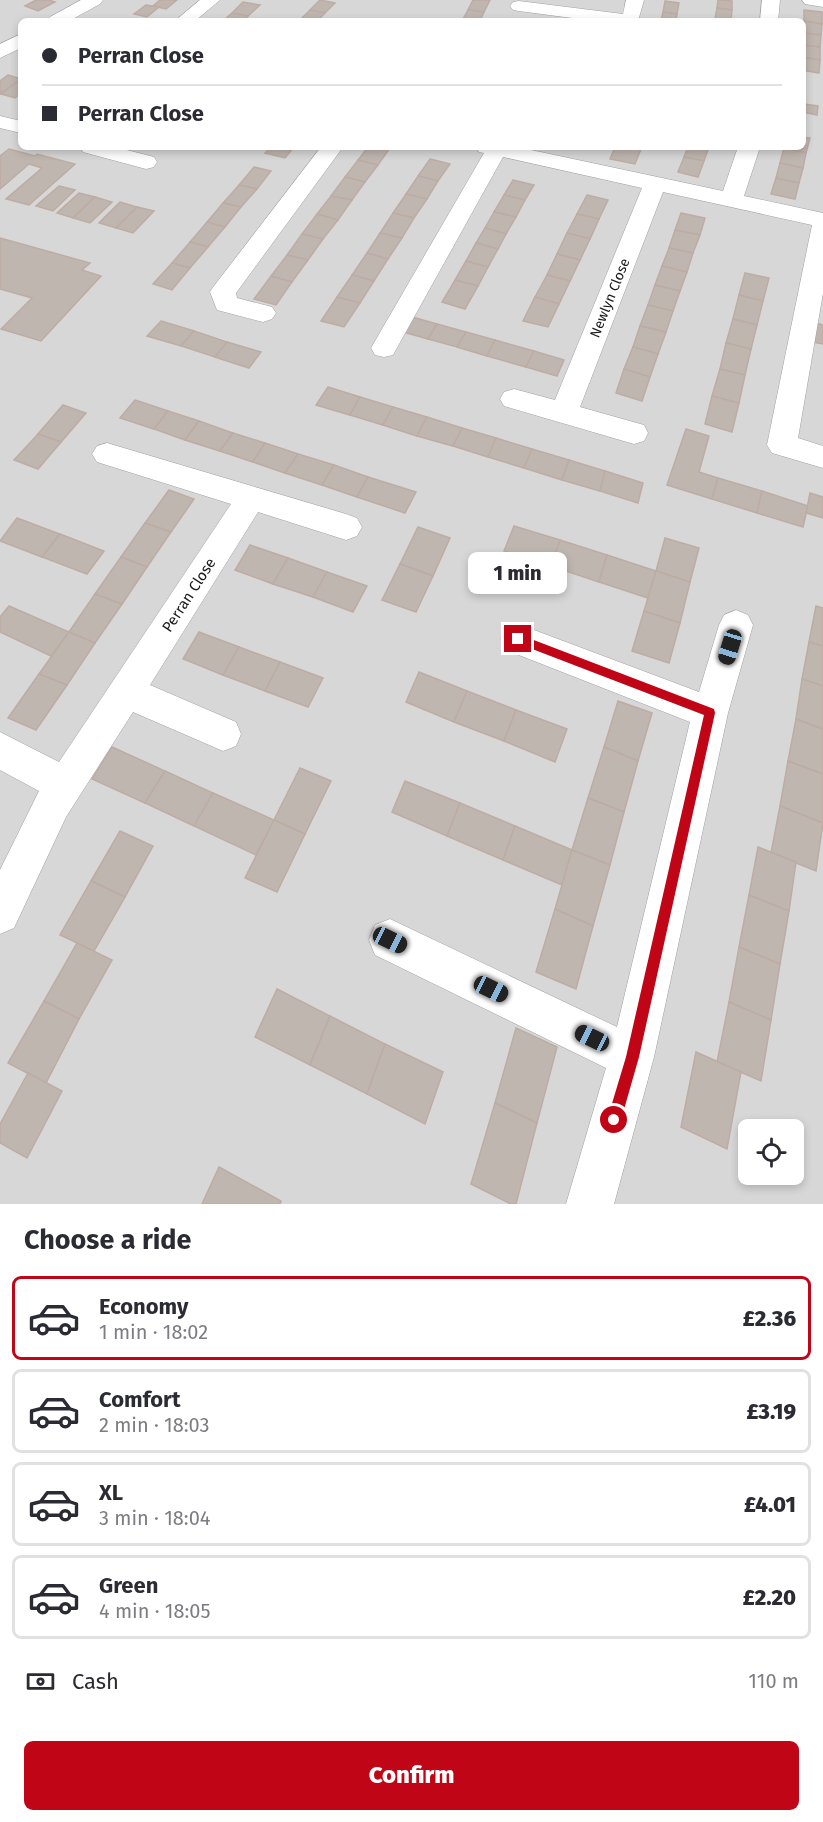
<!DOCTYPE html>
<meta charset="utf-8">
<style>
body{margin:0;font-family:"Fira Sans",sans-serif;background:#f7f7f7;color:#2b2b33;height:100vh;display:flex;flex-direction:column;font-size:22px;white-space:nowrap}
*{box-sizing:border-box;margin:0}
p{font-size:20px;color:#7c7c81}
.icon{flex:none;width:33px;height:33px;fill:none;stroke:currentColor;stroke-width:2;stroke-linecap:round;stroke-linejoin:round}
.map{position:relative;height:1204px;overflow:hidden}
.sheet{display:flex;flex-direction:column;background:#fff;flex:1}
.sheet>*{flex:none}
.banner{position:absolute;left:18px;top:18px;width:788px;height:132px;border-radius:9px;box-shadow:0 3px 9px #0003;display:grid;align-content:center;height:132px;padding:0 24px;background:#fff}
.controls{position:absolute;left:738px;top:1119px;display:grid;gap:12px}
.controls a{display:grid;place-items:center;width:66px;height:66px;border-radius:9px;background:#fff;box-shadow:0 3px 9px #0003;font-size:30px}
.end{position:absolute;width:27px;height:27px;margin:-14px;border:8px solid #c00517;background:#fff;box-shadow:0 0 0 3px #fff}
.from{border-radius:50%}
.bubble{position:absolute;height:42px;border-radius:9px;background:#fff;box-shadow:0 3px 9px #0003;font-size:20px;font-weight:800;line-height:42px;text-align:center}
.car{position:absolute;width:18px;height:36px;margin:-18px -9px;border-radius:8px;box-shadow:0 0 4px 2px #0007;background:linear-gradient(#222 24%,#8ab4d8 0 40%,#222 0 76%,#8ab4d8 0 86%,#222 0)}
.banner b{display:flex;align-items:center;gap:21px;height:57px;font-size:22px}
.banner b+b{border-top:2px solid #e1e1e2}
.banner i{width:15px;height:15px;background:#2b2b33}
ul{padding:0;list-style:none}
li{display:flex;align-items:center;gap:18px;height:84px;margin:0 12px 9px;padding:0 12px;border:3px solid #e1e1e2;border-radius:9px}
li div{flex:1}
li b{display:block;font-size:22px}
li em{font-style:normal;font-weight:800}
li.active{border-color:#c00517}
li>.icon{width:54px;height:54px;stroke-width:1.5}
h2{padding:0 24px;font-size:27px;line-height:72px}
.pay{display:flex;align-items:center;gap:15px;height:66px;padding:0 24px;font-size:22px}
.pay p{margin-inline-start:auto}
.button{display:flex;gap:12px;margin-top:auto;padding:12px 24px}
.button a{flex:1;height:69px;border-radius:9px;background:#c00517;color:#fff;font-size:24px;font-weight:800;line-height:69px;text-align:center}
.map>svg:first-child{display:block}
.residential{fill:#d8d7d7;fill-rule:evenodd}
.building{fill:#c0b6b0;stroke:#bdaca3;stroke-width:1.5}
.lines{fill:none;stroke-linecap:round;stroke-linejoin:round}
.minor-casing{stroke:#a1a1a1;stroke-width:1}
.minor{fill:#fff;fill-rule:evenodd}
.route{fill:#c00517}
.labels{text-anchor:middle;dominant-baseline:central;stroke-width:5;stroke-linejoin:round;paint-order:stroke}
.far-street-label{font-size:14px;fill:#1a1a1a;stroke:#fff}
.street-label{font-size:15px;fill:#1a1a1a;stroke:#fff}
</style>
<div class="map">
<svg width="823" height="1204" viewBox="0 0 823 1204">
<rect width="100%" height="100%" fill="#ece7e0"/>
<path class="residential" d="M0,0h823v1204h-823zM21,21h781v126h-781zM748,1130h46v44h-46z"/>
<g class="building">
<polygon points="36,0 49,0 55,2 38,11 25,6"/>
<polygon points="160,0 177,0 166,9 153,6"/>
<polygon points="320,0 335,3 325,13 310,10"/>
<polygon points="473,0 490,0 484,12 468,10"/>
<polygon points="718,0 732,1 732,10 717,8"/>
<polygon points="665,1 679,3 677,14 663,12"/>
<polygon points="243,2 260,5 248,16 232,13"/>
<polygon points="146,5 159,7 147,17 134,14"/>
<polygon points="717,8 732,10 731,21 715,19"/>
<polygon points="310,10 325,13 317,21 299,21"/>
<polygon points="468,10 484,12 480,21 462,21"/>
<polygon points="804,10 822,12 822,24 804,21"/>
<polygon points="663,12 677,14 676,21 661,21"/>
<polygon points="232,13 248,16 243,21 223,21"/>
<polygon points="804,21 822,24 821,35 803,33"/>
<polygon points="803,33 821,35 820,47 802,45"/>
<polygon points="802,45 820,47 820,60 802,57"/>
<polygon points="802,57 820,60 819,73 802,70"/>
<polygon points="8,75 21,79 0,94 0,81"/>
<polygon points="21,79 21,93 15,98 1,94"/>
<polygon points="804,104 818,106 817,115 802,112"/>
<polygon points="802,137 810,138 806,153 784,148 802,147"/>
<polygon points="271,147 294,147 285,158 265,153"/>
<polygon points="368,147 387,147 390,148 378,165 358,160"/>
<polygon points="615,147 631,147 641,149 635,164 610,159"/>
<polygon points="688,147 709,147 704,161 684,157"/>
<polygon points="784,148 806,153 803,168 780,163"/>
<polygon points="9,149 35,156 37,154 75,164 29,205 6,199 42,168 29,164 0,189 0,156"/>
<polygon points="684,157 704,161 698,177 678,172"/>
<polygon points="430,159 450,164 438,181 418,176"/>
<polygon points="358,160 378,165 365,182 345,177"/>
<polygon points="780,163 803,168 799,183 776,178"/>
<polygon points="254,167 271,171 257,189 239,185"/>
<polygon points="418,176 438,181 427,199 406,194"/>
<polygon points="345,177 365,182 352,200 331,196"/>
<polygon points="776,178 799,183 795,199 771,194"/>
<polygon points="513,180 534,185 525,200 504,195"/>
<polygon points="239,185 257,189 241,207 223,203"/>
<polygon points="59,186 75,190 53,211 36,206"/>
<polygon points="79,193 95,197 73,218 57,213"/>
<polygon points="406,194 427,199 414,218 393,213"/>
<polygon points="504,195 525,200 516,217 494,212"/>
<polygon points="587,195 608,200 599,219 577,214"/>
<polygon points="331,196 352,200 338,220 317,214"/>
<polygon points="95,197 112,202 90,223 73,218"/>
<polygon points="120,202 137,207 116,228 99,223"/>
<polygon points="223,203 241,207 225,227 207,222"/>
<polygon points="137,207 154,211 133,233 116,228"/>
<polygon points="494,212 516,217 506,234 485,228"/>
<polygon points="393,213 414,218 402,238 380,233"/>
<polygon points="681,213 705,218 700,235 675,230"/>
<polygon points="317,214 338,220 323,239 302,234"/>
<polygon points="577,214 599,219 590,239 567,233"/>
<polygon points="207,222 225,227 208,247 190,242"/>
<polygon points="485,228 506,234 498,249 476,243"/>
<polygon points="675,230 700,235 693,253 669,248"/>
<polygon points="380,233 402,238 388,259 367,253"/>
<polygon points="567,233 590,239 580,260 557,254"/>
<polygon points="302,234 323,239 308,260 287,255"/>
<polygon points="0,238 90,263 82,270 101,276 41,341 1,329 32,298 0,289"/>
<polygon points="190,242 208,247 190,268 172,263"/>
<polygon points="476,243 498,249 488,267 466,261"/>
<polygon points="669,248 693,253 687,272 662,266"/>
<polygon points="367,253 388,259 374,281 352,275"/>
<polygon points="557,254 580,260 570,281 547,275"/>
<polygon points="287,255 308,260 292,282 271,276"/>
<polygon points="466,261 488,267 478,286 455,280"/>
<polygon points="172,263 190,268 172,290 153,284"/>
<polygon points="662,266 687,272 680,291 655,285"/>
<polygon points="745,273 769,278 763,301 739,295"/>
<polygon points="352,275 374,281 360,303 337,297"/>
<polygon points="547,275 570,281 559,304 535,297"/>
<polygon points="271,276 292,282 276,305 254,299"/>
<polygon points="455,280 478,286 465,309 442,302"/>
<polygon points="655,285 680,291 673,311 648,305"/>
<polygon points="739,295 763,301 757,325 733,319"/>
<polygon points="337,297 360,303 344,327 321,321"/>
<polygon points="535,297 559,304 548,327 523,321"/>
<polygon points="648,305 673,311 666,332 640,326"/>
<polygon points="409,316 437,324 428,339 400,331"/>
<polygon points="733,319 757,325 751,349 726,343"/>
<polygon points="161,321 194,331 181,346 147,336"/>
<polygon points="816,323 823,325 823,344 812,342"/>
<polygon points="437,324 466,332 457,347 428,339"/>
<polygon points="640,326 666,332 658,354 633,347"/>
<polygon points="194,331 227,342 215,357 181,346"/>
<polygon points="466,332 495,340 487,356 457,347"/>
<polygon points="495,340 534,351 526,367 487,356"/>
<polygon points="227,342 261,352 249,368 215,357"/>
<polygon points="726,343 751,349 745,375 720,369"/>
<polygon points="633,347 658,354 650,377 624,369"/>
<polygon points="534,351 564,360 557,376 526,367"/>
<polygon points="624,369 650,377 642,401 616,393"/>
<polygon points="720,369 745,375 739,403 712,396"/>
<polygon points="328,387 360,397 350,415 316,405"/>
<polygon points="712,396 739,403 732,432 705,424"/>
<polygon points="360,397 393,407 383,425 350,415"/>
<polygon points="135,400 168,411 154,429 120,418"/>
<polygon points="63,405 86,413 61,442 38,434"/>
<polygon points="393,407 427,417 417,436 383,425"/>
<polygon points="168,411 199,421 185,440 154,429"/>
<polygon points="427,417 462,428 453,446 417,436"/>
<polygon points="199,421 233,433 220,451 185,440"/>
<polygon points="462,428 496,438 488,457 453,446"/>
<polygon points="686,429 709,436 699,472 718,478 712,499 667,485"/>
<polygon points="233,433 265,443 253,462 220,451"/>
<polygon points="38,434 61,442 38,469 14,460"/>
<polygon points="496,438 532,449 524,468 488,457"/>
<polygon points="265,443 298,454 285,473 253,462"/>
<polygon points="532,449 569,460 562,480 524,468"/>
<polygon points="298,454 334,465 322,485 285,473"/>
<polygon points="569,460 605,471 600,491 562,480"/>
<polygon points="334,465 368,477 357,497 322,485"/>
<polygon points="605,471 643,483 638,503 600,491"/>
<polygon points="368,477 416,492 405,513 357,497"/>
<polygon points="718,478 762,491 757,513 712,499"/>
<polygon points="169,490 194,499 171,532 145,523"/>
<polygon points="762,491 808,506 803,527 757,513"/>
<polygon points="810,493 823,497 823,518 806,513"/>
<polygon points="17,518 60,534 42,557 0,541"/>
<polygon points="145,523 171,532 147,567 121,557"/>
<polygon points="514,526 560,540 551,566 504,551"/>
<polygon points="418,527 450,538 433,576 400,564"/>
<polygon points="60,534 104,551 87,574 42,557"/>
<polygon points="665,538 699,548 690,582 656,571"/>
<polygon points="560,540 607,555 599,582 551,566"/>
<polygon points="250,545 288,558 273,584 235,570"/>
<polygon points="607,555 656,571 648,598 599,582"/>
<polygon points="121,557 147,567 122,604 95,594"/>
<polygon points="288,558 327,572 313,597 273,584"/>
<polygon points="400,564 433,576 416,612 382,600"/>
<polygon points="656,571 690,582 680,623 644,611"/>
<polygon points="327,572 367,586 353,612 313,597"/>
<polygon points="95,594 122,604 95,643 69,632"/>
<polygon points="9,606 69,632 51,656 0,632 0,617"/>
<polygon points="816,606 823,608 823,646 809,642"/>
<polygon points="644,611 680,623 669,663 632,651"/>
<polygon points="69,632 95,643 67,685 39,674"/>
<polygon points="199,632 239,647 223,675 183,659"/>
<polygon points="809,642 823,646 823,686 802,679"/>
<polygon points="239,647 280,662 265,691 223,675"/>
<polygon points="280,662 323,678 308,707 265,691"/>
<polygon points="419,672 467,691 454,722 406,702"/>
<polygon points="39,674 67,685 36,730 8,718"/>
<polygon points="802,679 823,686 823,729 796,719"/>
<polygon points="467,691 516,710 504,741 454,722"/>
<polygon points="618,701 652,713 638,761 604,747"/>
<polygon points="516,710 567,729 555,762 504,741"/>
<polygon points="796,719 823,729 823,774 788,761"/>
<polygon points="112,747 165,771 145,803 92,779"/>
<polygon points="604,747 638,761 624,812 588,798"/>
<polygon points="788,761 823,774 823,823 780,806"/>
<polygon points="300,768 331,781 305,834 274,820"/>
<polygon points="165,771 213,793 194,826 145,803"/>
<polygon points="405,781 460,803 447,836 392,812"/>
<polygon points="213,793 274,820 256,855 194,826"/>
<polygon points="588,798 624,812 610,865 572,850"/>
<polygon points="460,803 515,826 503,860 447,836"/>
<polygon points="780,806 823,823 816,871 771,853"/>
<polygon points="274,820 305,834 277,892 245,878"/>
<polygon points="515,826 572,850 562,885 503,860"/>
<polygon points="120,831 153,846 125,897 91,881"/>
<polygon points="758,847 796,862 789,911 749,895"/>
<polygon points="572,850 610,865 593,926 555,909"/>
<polygon points="91,881 125,897 94,951 60,935"/>
<polygon points="749,895 789,911 780,964 739,947"/>
<polygon points="555,909 593,926 576,989 536,972"/>
<polygon points="77,943 112,960 79,1019 44,1001"/>
<polygon points="739,947 780,964 771,1020 729,1002"/>
<polygon points="277,989 330,1016 310,1065 255,1037"/>
<polygon points="44,1001 79,1019 46,1083 8,1063"/>
<polygon points="729,1002 771,1020 761,1081 717,1062"/>
<polygon points="330,1016 385,1044 367,1094 310,1065"/>
<polygon points="516,1028 557,1047 537,1123 495,1103"/>
<polygon points="385,1044 443,1072 425,1124 367,1094"/>
<polygon points="696,1052 741,1072 727,1149 681,1127"/>
<polygon points="28,1073 62,1091 27,1158 0,1143 0,1124"/>
<polygon points="495,1103 537,1123 516,1204 511,1204 471,1184"/>
<polygon points="219,1167 281,1201 280,1204 202,1204"/>
</g>
<g class="lines">
<defs>
<g id="minor">
<polygon points="81,0 103,0 100,4 69,21 47,21 50,17"/>
<polygon points="200,0 220,0 195,21 175,21"/>
<polygon points="626,0 644,0 638,21 595,21 519,11 513,10 510,6 513,2 519,1 623,14"/>
<polygon points="762,0 780,0 778,21 760,21"/>
<polygon points="802,0 823,0 823,7 805,4"/>
<polygon points="21,34 21,48 0,58 0,44"/>
<polygon points="0,116 21,121 21,133 0,128"/>
<polygon points="80,147 115,147 154,157 157,162 154,167 146,169 83,152"/>
<polygon points="321,147 343,147 236,293 237,298 272,307 276,313 272,319 263,322 217,310 210,292 214,286"/>
<polygon points="476,147 517,147 723,191 738,147 760,147 744,196 823,213 823,293 798,438 823,446 823,468 772,453 767,445 812,225 663,192 580,407 644,425 648,433 644,441 634,444 504,406 500,399 504,392 514,389 555,400 642,188 503,157 393,355 384,357 375,355 371,348 484,153 479,152"/>
<polygon points="107,443 346,514 357,518 362,527 357,536 346,540 258,512 150,685 236,722 241,734 236,746 223,751 133,712 66,817 14,928 0,934 0,870 39,791 0,770 0,732 59,762 231,504 97,462 92,454 97,446"/>
<polygon points="736,610 748,615 753,625 728,713 654,1057 614,1204 566,1204 606,1068 375,955 369,940 375,925 390,919 617,1027 690,722 506,650 501,639 506,628 518,624 699,692 719,625 724,615"/>
</g>
</defs>
<use href="#minor" class="minor-casing"/>
<use href="#minor" class="minor"/>
</g>
<polygon class="route" points="518,634 714,709 715,713 639,1057 621,1120 619,1125 614,1127 609,1125 607,1120 626,1057 704,715 514,642 513,639"/>
<g class="labels">
<g class="far-street-label">
<text transform="translate(610 298) rotate(-68)">Newlyn Close</text>
</g>
<g class="street-label">
<text transform="translate(189 595) rotate(-57)">Perran Close</text>
</g>
</g>
</svg>
<div class="controls">
<a><svg class="icon" aria-label="locate" viewBox="0 0 24 24"><circle cx="12" cy="12" r="6"/><path d="M12 2v4M12 18v4M2 12h4M18 12h4"/></svg></a>
</div>
<i class="end from" style="left:614px;top:1120px"></i>
<i class="end" style="left:518px;top:639px"></i>
<div class="bubble" style="left:468px;top:552px;width:99px">1 min</div>
<i class="car" style="left:730px;top:647px;rotate:197deg"></i>
<i class="car" style="left:390px;top:940px;rotate:116deg"></i>
<i class="car" style="left:491px;top:989px;rotate:116deg"></i>
<i class="car" style="left:592px;top:1038px;rotate:296deg"></i>
<div class="banner">
<b><i class="from"></i>Perran Close</b>
<b><i></i>Perran Close</b>
</div>
</div>
<section class="sheet">
<h2>Choose a ride</h2>
<ul>
<li class="active"><svg class="icon" aria-label="car" viewBox="0 0 24 24"><path d="M5 17H2v-5l4-1 3-4h7l3 4 3 1v5h-3M9 17h6M6 11h13"/><circle cx="7" cy="17" r="2"/><circle cx="17" cy="17" r="2"/></svg><div><b>Economy</b><p>1 min · 18:02</p></div><em>£2.36</em></li>
<li><svg class="icon" aria-label="car" viewBox="0 0 24 24"><path d="M5 17H2v-5l4-1 3-4h7l3 4 3 1v5h-3M9 17h6M6 11h13"/><circle cx="7" cy="17" r="2"/><circle cx="17" cy="17" r="2"/></svg><div><b>Comfort</b><p>2 min · 18:03</p></div><em>£3.19</em></li>
<li><svg class="icon" aria-label="car" viewBox="0 0 24 24"><path d="M5 17H2v-5l4-1 3-4h7l3 4 3 1v5h-3M9 17h6M6 11h13"/><circle cx="7" cy="17" r="2"/><circle cx="17" cy="17" r="2"/></svg><div><b>XL</b><p>3 min · 18:04</p></div><em>£4.01</em></li>
<li><svg class="icon" aria-label="car" viewBox="0 0 24 24"><path d="M5 17H2v-5l4-1 3-4h7l3 4 3 1v5h-3M9 17h6M6 11h13"/><circle cx="7" cy="17" r="2"/><circle cx="17" cy="17" r="2"/></svg><div><b>Green</b><p>4 min · 18:05</p></div><em>£2.20</em></li>
</ul>
<div class="pay"><svg class="icon" aria-label="cash" viewBox="0 0 24 24"><path d="M3 7h18v10H3z"/><circle cx="12" cy="12" r="2"/></svg>Cash<p>110 m</p></div>
<div class="button"><a>Confirm</a></div>
</section>
